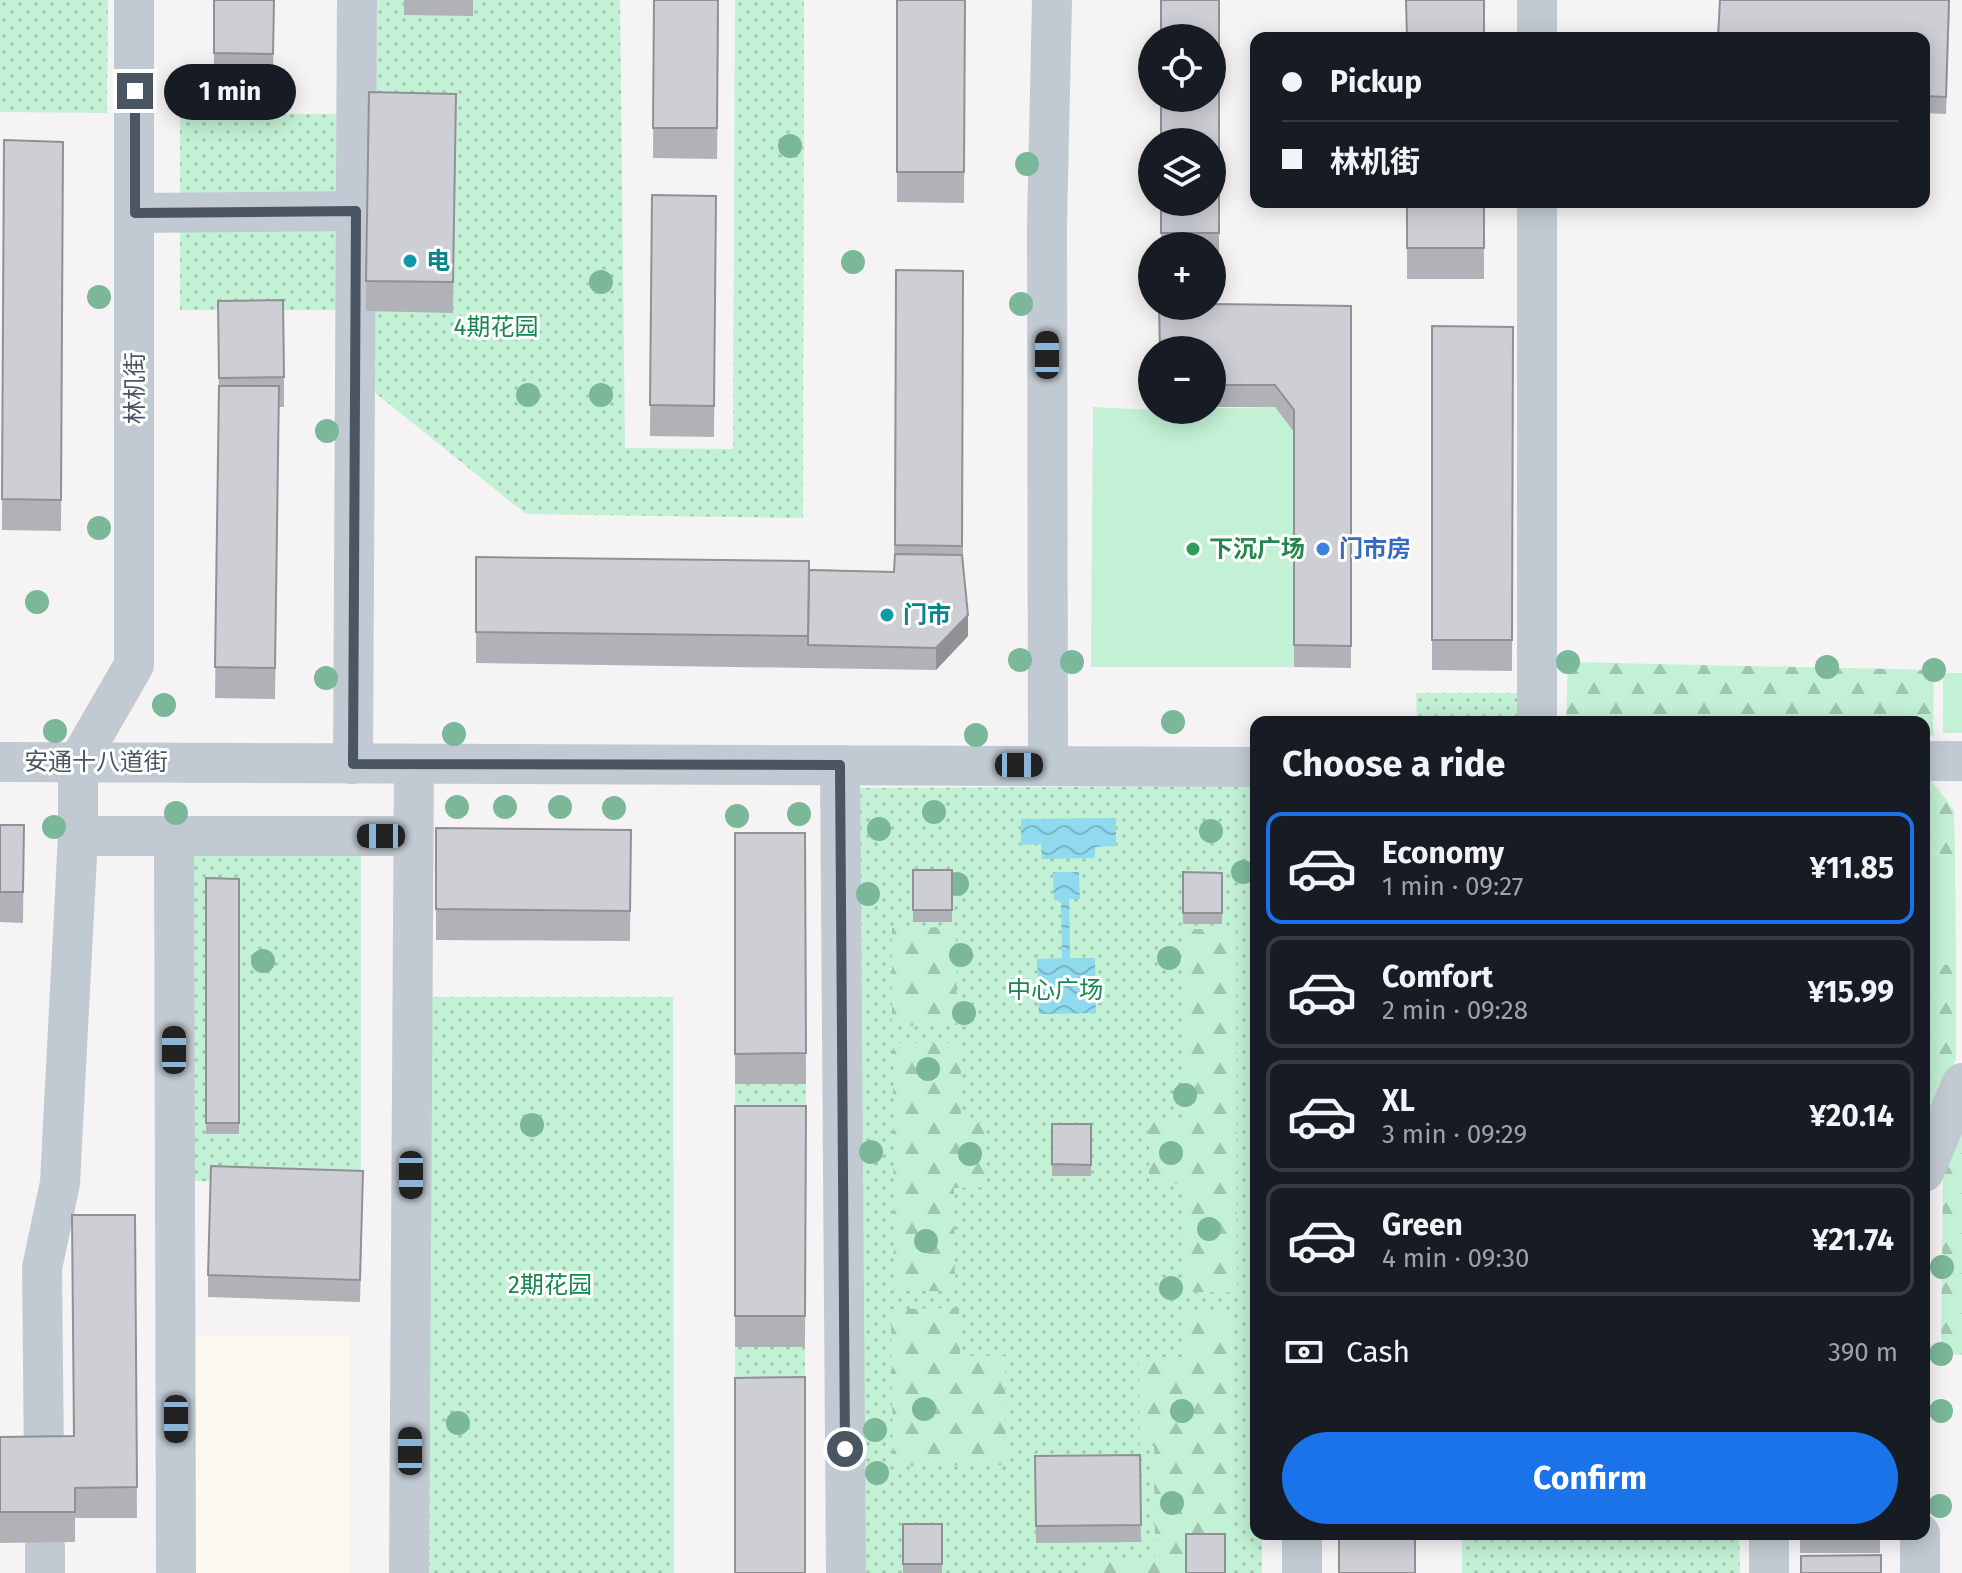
<!DOCTYPE html>
<meta charset="utf-8">
<style>
body{margin:0;font-family:"Fira Sans","Noto Sans SC",sans-serif;background:#20242c;color:#f1f3f6;height:100vh;display:flex;flex-direction:column;font-size:30px;white-space:nowrap}
*{box-sizing:border-box;margin:0}
p{font-size:26px;color:#9ea1a6}
.icon{flex:none;width:44px;height:44px;fill:none;stroke:currentColor;stroke-width:2;stroke-linecap:round;stroke-linejoin:round}
.map{position:relative;flex:1;overflow:hidden}
.side{position:absolute;left:1250px;top:716px;width:680px;height:824px;display:flex;flex-direction:column;background:#171b24;border-radius:16px;box-shadow:0 4px 20px #0003}
.side>*{flex:none}
.top-card{position:absolute;left:1250px;top:32px;width:680px;height:176px;border-radius:16px;box-shadow:0 4px 20px #0003;display:grid;align-content:center;height:176px;padding:0 32px;background:#171b24}
.tools{position:absolute;left:1138px;top:24px;display:grid;gap:16px}
.tools a{display:grid;place-items:center;width:88px;height:88px;border-radius:50%;background:#171b24;box-shadow:0 4px 20px #0003;font-size:40px}
.end{position:absolute;width:36px;height:36px;margin:-18px;border:10px solid #4a5661;background:#fff;box-shadow:0 0 0 4px #fff}
.from{border-radius:50%}
.bubble{position:absolute;height:56px;border-radius:28px;background:#171b24;box-shadow:0 4px 20px #0003;font-size:26px;font-weight:700;line-height:56px;text-align:center}
.car{position:absolute;width:24px;height:48px;margin:-24px -12px;border-radius:10px;box-shadow:0 0 6px 2px #0007;background:linear-gradient(#222 24%,#8ab4d8 0 40%,#222 0 76%,#8ab4d8 0 86%,#222 0)}
.top-card b{display:flex;align-items:center;gap:28px;height:76px;font-size:30px}
.top-card b+b{border-top:2px solid #363941}
.top-card i{width:20px;height:20px;background:#f1f3f6}
ul{padding:0;list-style:none}
li{display:flex;align-items:center;gap:24px;height:112px;margin:0 16px 12px;padding:0 16px;border:4px solid #363941;border-radius:16px}
li div{flex:1}
li b{display:block;font-size:30px}
li em{font-style:normal;font-weight:700}
li.current{border-color:#1a73e8}
li>.icon{width:72px;height:72px;stroke-width:1.5}
h2{padding:0 32px;font-size:36px;line-height:96px}
.pay{display:flex;align-items:center;gap:20px;height:88px;padding:0 32px;font-size:30px}
.pay p{margin-inline-start:auto}
.action{display:flex;gap:16px;margin-top:auto;padding:16px 32px}
.action a{flex:1;height:92px;border-radius:48px;background:#1a73e8;color:#fff;font-size:32px;font-weight:700;line-height:92px;text-align:center}
.map>svg:first-child{display:block}
.commercial{fill:#fdf9ef}
.grass{fill:url(#grass-dots)}
.forest{fill:url(#forest-firs)}
.pitch{fill:#c3f1d5}
.water{fill:url(#water-waves)}
.lines{fill:none;stroke-linecap:round;stroke-linejoin:round}
.minor{stroke:#c1cad2;stroke-width:40}
.tree{fill:#7bb799}
.wall{fill:#b0b2b7}
.shaded-wall{fill:#909195}
.building{fill:#cdcfd5;stroke:#909195;stroke-width:2}
.route{stroke:#4a5661;stroke-width:10}
.culture-dot{fill:#0f9aa8;stroke:#fff;stroke-width:3}
.leisure-dot{fill:#2e9e5b;stroke:#fff;stroke-width:3}
.shop-dot{fill:#3f7fe0;stroke:#fff;stroke-width:3}
.labels{text-anchor:middle;dominant-baseline:central;stroke-width:6;stroke-linejoin:round;paint-order:stroke}
.culture-label{font-size:24px;font-weight:bold;fill:#0d838f;stroke:#fff;text-anchor:start}
.park-label{font-size:24px;fill:#17864f;stroke:#fff}
.street-label{font-size:24px;fill:#4a5661;stroke:#fff}
.leisure-label{font-size:24px;font-weight:bold;fill:#27864d;stroke:#fff;text-anchor:start}
.shop-label{font-size:24px;font-weight:bold;fill:#366cbe;stroke:#fff;text-anchor:start}
</style>
<div class="map">
<svg width="1962" height="1573" viewBox="0 0 1962 1573">
<defs>
<pattern id="grass-dots" width="8" height="8" patternUnits="userSpaceOnUse" patternTransform="scale(2)"><rect width="8" height="8" fill="#c3f1d5"/><path d="M2 2h.1M6 6h.1" fill="none" stroke="#a0c6b0" stroke-width="1.8" stroke-linecap="round"/></pattern>
<pattern id="forest-firs" width="22" height="20" patternUnits="userSpaceOnUse" patternTransform="scale(2)"><rect width="22" height="20" fill="#c3f1d5"/><path d="M5 1l3.5 6h-7zM16 11l3.5 6h-7z" fill="#a0c6b0"/></pattern>
<pattern id="water-waves" width="16" height="10" patternUnits="userSpaceOnUse" patternTransform="scale(2)"><rect width="16" height="10" fill="#90daee"/><path d="M0 5q4-4 8 0t8 0" fill="none" stroke="#78b4c4"/></pattern>
</defs>
<rect width="100%" height="100%" fill="#f5f3f3"/>
<polygon class="commercial" points="171,1336 349,1336 349,1573 170,1573"/>
<g class="grass">
<polygon points="0,0 108,0 107,113 0,112"/>
<polygon points="372,0 620,0 625,448 733,449 735,0 804,0 803,518 526,514 368,387"/>
<rect x="180" y="114" width="160" height="196"/>
<polygon points="1416,693 1522,693 1523,722 1417,722"/>
<polygon points="1256,786 1256,1534 1262,1534 1262,1573 859,1573 852,788"/>
<polygon points="191,849 361,851 361,1183 193,1181"/>
<polygon points="427,997 673,997 674,1573 428,1573"/>
<polygon points="735,1084 806,1084 806,1136 735,1137"/>
<rect x="735" y="1347" width="70" height="61"/>
<polygon points="1462,1534 1739,1534 1740,1573 1462,1573"/>
</g>
<g class="forest">
<polygon points="1568,662 1934,670 1933,736 1924,736 1924,722 1566,722"/>
<polygon points="1931,780 1954,810 1955,855 1924,854 1924,781"/>
<polygon points="956,927 957,1025 892,1026 892,928"/>
<polygon points="1183,929 1236,929 1237,1292 1182,1292 1182,1184 1149,1184 1149,1122 1182,1121"/>
<polygon points="1924,965 1956,965 1956,1059 1924,1133"/>
<polygon points="893,1043 961,1043 961,1122 986,1123 987,1187 954,1188 955,1291 894,1291"/>
<polygon points="1962,1130 1962,1355 1941,1354 1943,1177"/>
<polygon points="959,1308 960,1356 1005,1356 1006,1465 893,1466 891,1309"/>
<polygon points="1184,1314 1232,1314 1233,1573 1089,1573 1089,1559 1155,1559 1154,1446 1140,1446 1139,1357 1184,1357"/>
</g>
<g class="pitch">
<polygon points="1093,407 1152,410 1275,407 1294,432 1294,667 1091,667"/>
<rect x="1943" y="673" width="19" height="60"/>
<polygon points="1924,854 1955,855 1956,965 1924,965"/>
</g>
<g class="water">
<polygon points="1116,818 1116,846 1095,847 1095,858 1042,859 1041,844 1021,845 1021,819"/>
<polygon points="1053,872 1079,872 1080,899 1069,899 1070,958 1095,958 1096,1013 1039,1014 1037,959 1062,958 1061,901 1054,900"/>
</g>
<g class="lines">
<g class="minor">
<polyline points="1537,38 1537,0"/>
<polyline points="135,213 356,211"/>
<polyline points="1537,722 1537,202"/>
<polyline points="1924,761 1962,761"/>
<polyline points="0,762 1256,767"/>
<polyline points="353,764 357,0"/>
<polyline points="840,765 846,1573"/>
<polyline points="1048,766 1047,225 1052,0"/>
<polyline points="174,835 176,1573"/>
<polyline points="78,836 412,836"/>
<polyline points="1924,1172 1962,1083"/>
<polyline points="44,1462 42,1268 60,1183 78,836 78,762 134,665 134,0"/>
<polyline points="1302,1534 1302,1573"/>
<polyline points="1769,1534 1769,1573"/>
<polyline points="45,1547 45,1573"/>
<polyline points="409,1573 414,764"/>
<polyline points="1920,1573 1920,1534"/>
</g>
</g>
<g class="tree">
<circle cx="790" cy="146" r="12"/>
<circle cx="1027" cy="164" r="12"/>
<circle cx="853" cy="262" r="12"/>
<circle cx="601" cy="282" r="12"/>
<circle cx="99" cy="297" r="12"/>
<circle cx="1021" cy="304" r="12"/>
<circle cx="528" cy="395" r="12"/>
<circle cx="601" cy="395" r="12"/>
<circle cx="327" cy="431" r="12"/>
<circle cx="99" cy="528" r="12"/>
<circle cx="37" cy="602" r="12"/>
<circle cx="1020" cy="660" r="12"/>
<circle cx="1072" cy="662" r="12"/>
<circle cx="1568" cy="662" r="12"/>
<circle cx="1827" cy="667" r="12"/>
<circle cx="1934" cy="670" r="12"/>
<circle cx="326" cy="678" r="12"/>
<circle cx="164" cy="705" r="12"/>
<circle cx="1173" cy="722" r="12"/>
<circle cx="55" cy="731" r="12"/>
<circle cx="454" cy="734" r="12"/>
<circle cx="976" cy="735" r="12"/>
<circle cx="457" cy="807" r="12"/>
<circle cx="505" cy="807" r="12"/>
<circle cx="560" cy="807" r="12"/>
<circle cx="614" cy="808" r="12"/>
<circle cx="934" cy="812" r="12"/>
<circle cx="176" cy="813" r="12"/>
<circle cx="799" cy="814" r="12"/>
<circle cx="737" cy="816" r="12"/>
<circle cx="54" cy="827" r="12"/>
<circle cx="879" cy="829" r="12"/>
<circle cx="1211" cy="831" r="12"/>
<circle cx="1243" cy="872" r="12"/>
<circle cx="957" cy="884" r="12"/>
<circle cx="868" cy="894" r="12"/>
<circle cx="961" cy="955" r="12"/>
<circle cx="1169" cy="958" r="12"/>
<circle cx="263" cy="961" r="12"/>
<circle cx="964" cy="1013" r="12"/>
<circle cx="928" cy="1069" r="12"/>
<circle cx="1185" cy="1095" r="12"/>
<circle cx="532" cy="1125" r="12"/>
<circle cx="871" cy="1152" r="12"/>
<circle cx="1171" cy="1153" r="12"/>
<circle cx="970" cy="1154" r="12"/>
<circle cx="1209" cy="1229" r="12"/>
<circle cx="926" cy="1241" r="12"/>
<circle cx="1942" cy="1267" r="12"/>
<circle cx="1171" cy="1288" r="12"/>
<circle cx="1941" cy="1354" r="12"/>
<circle cx="924" cy="1409" r="12"/>
<circle cx="1182" cy="1411" r="12"/>
<circle cx="1941" cy="1411" r="12"/>
<circle cx="458" cy="1423" r="12"/>
<circle cx="875" cy="1430" r="12"/>
<circle cx="877" cy="1473" r="12"/>
<circle cx="1172" cy="1503" r="12"/>
<circle cx="1940" cy="1506" r="12"/>
</g>
<g class="wall">
<polygon points="214,0 274,0 273,84 214,84"/>
<polygon points="404,0 473,0 473,16 404,15"/>
<polygon points="654,0 719,0 717,159 653,158"/>
<polygon points="897,0 965,0 964,203 897,202"/>
<polygon points="1219,0 1219,255 1212,255 1212,246 1161,246 1161,202"/>
<polygon points="1950,0 1946,114 1924,113 1924,38"/>
<polygon points="456,125 453,313 366,311 366,281"/>
<polygon points="4,140 63,142 61,531 2,530"/>
<polygon points="652,195 716,196 714,437 650,436"/>
<rect x="1407" y="202" width="77" height="77"/>
<polygon points="896,270 963,271 963,555 968,636 936,670 476,663 476,557 894,572"/>
<polygon points="218,301 284,377 284,407 279,407 275,699 215,698 219,400"/>
<polygon points="1159,306 1351,306 1351,668 1294,667 1294,432 1275,407 1212,407 1212,350 1160,350"/>
<polygon points="1432,326 1513,327 1512,671 1432,670"/>
<polygon points="0,825 24,825 23,923 0,922"/>
<polygon points="436,828 631,830 630,941 436,940"/>
<polygon points="735,833 805,833 806,1084 735,1084"/>
<rect x="913" y="870" width="39" height="52"/>
<polygon points="1183,872 1222,873 1222,924 1183,924"/>
<polygon points="206,878 239,879 239,1134 206,1134"/>
<polygon points="735,1106 806,1106 805,1347 735,1347"/>
<rect x="1052" y="1124" width="39" height="52"/>
<polygon points="363,1192 360,1302 208,1297 208,1275"/>
<polygon points="135,1215 137,1518 75,1518 75,1542 0,1543 0,1437 74,1436"/>
<polygon points="1140,1455 1141,1542 1036,1543 1035,1456"/>
<rect x="903" y="1524" width="39" height="49"/>
<rect x="1800" y="1534" width="80" height="19"/>
</g>
<polygon class="shaded-wall" points="968,615 968,636 936,670 936,648"/>
<g class="building">
<polygon points="214,0 274,0 273,54 214,53"/>
<polygon points="654,0 718,0 717,128 653,128"/>
<polygon points="897,0 965,0 964,172 897,172"/>
<polygon points="1161,0 1219,0 1219,233 1161,233 1161,202 1212,202 1212,142 1161,142 1161,98 1212,98 1212,38 1161,38"/>
<polygon points="1406,0 1484,0 1484,38 1407,38"/>
<polygon points="1720,0 1949,0 1946,97 1924,96 1924,38 1718,38"/>
<polygon points="369,92 456,94 453,282 366,281"/>
<polygon points="4,140 63,142 61,500 2,499"/>
<polygon points="652,195 716,196 714,406 650,405"/>
<rect x="1407" y="202" width="77" height="46"/>
<polygon points="896,270 963,271 962,546 895,545"/>
<polygon points="283,300 284,377 219,378 218,301"/>
<polygon points="1212,304 1351,306 1351,646 1294,645 1294,410 1275,385 1212,385 1212,350 1160,350 1159,306 1212,306"/>
<polygon points="1432,326 1513,327 1512,640 1432,640"/>
<polygon points="219,386 279,386 275,668 215,667"/>
<polygon points="895,554 962,555 968,615 936,648 808,645 809,570 894,572"/>
<polygon points="476,557 809,561 808,636 476,632"/>
<polygon points="0,825 24,825 23,892 0,892"/>
<polygon points="436,828 631,830 630,911 436,909"/>
<polygon points="735,833 805,833 806,1053 735,1054"/>
<rect x="913" y="870" width="39" height="40"/>
<polygon points="1183,872 1222,873 1222,913 1183,913"/>
<polygon points="206,878 239,879 239,1123 206,1123"/>
<polygon points="735,1106 806,1106 805,1316 735,1316"/>
<polygon points="1052,1124 1091,1124 1091,1165 1052,1164"/>
<polygon points="211,1166 363,1171 360,1280 208,1275"/>
<polygon points="72,1215 135,1215 137,1487 75,1488 75,1512 0,1512 0,1437 74,1436"/>
<polygon points="805,1377 805,1573 735,1573 735,1378"/>
<polygon points="1140,1455 1141,1525 1036,1526 1035,1456"/>
<rect x="903" y="1524" width="39" height="40"/>
<rect x="1186" y="1534" width="39" height="39"/>
<rect x="1339" y="1534" width="76" height="39"/>
<polygon points="1881,1555 1881,1573 1801,1573 1801,1556"/>
</g>
<g class="lines">
<polyline class="route" points="135,91 135,213 356,211 353,764 840,765 845,1449"/>
</g>
<g class="culture-dot">
<circle cx="410" cy="261" r="8"/>
<circle cx="887" cy="615" r="8"/>
</g>
<circle class="leisure-dot" cx="1193" cy="549" r="8"/>
<circle class="shop-dot" cx="1323" cy="549" r="8"/>
<g class="labels">
<g class="culture-label">
<text x="426" y="261">电</text>
<text x="903" y="615">门市</text>
</g>
<g class="park-label">
<text x="496" y="327">4期花园</text>
<text x="1055" y="990">中心广场</text>
<text x="550" y="1285">2期花园</text>
</g>
<g class="street-label">
<text transform="translate(135 388) rotate(-90)">林机街</text>
<text x="96" y="762">安通十八道街</text>
</g>
<g class="leisure-label">
<text x="1209" y="549">下沉广场</text>
</g>
<g class="shop-label">
<text x="1339" y="549">门市房</text>
</g>
</g>
</svg>
<div class="tools">
<a><svg class="icon" aria-label="locate" viewBox="0 0 24 24"><circle cx="12" cy="12" r="6"/><path d="M12 2v4M12 18v4M2 12h4M18 12h4"/></svg></a>
<a><svg class="icon" aria-label="layers" viewBox="0 0 24 24"><path d="M12 4l9 5-9 5-9-5zM3 14l9 5 9-5"/></svg></a>
<a>+</a>
<a>−</a>
</div>
<i class="end from" style="left:845px;top:1449px"></i>
<i class="end" style="left:135px;top:91px"></i>
<div class="bubble" style="left:164px;top:64px;width:132px">1 min</div>
<i class="car" style="left:1047px;top:355px;rotate:0deg"></i>
<i class="car" style="left:1019px;top:765px;rotate:90deg"></i>
<i class="car" style="left:381px;top:836px;rotate:270deg"></i>
<i class="car" style="left:174px;top:1050px;rotate:0deg"></i>
<i class="car" style="left:411px;top:1175px;rotate:180deg"></i>
<i class="car" style="left:176px;top:1419px;rotate:180deg"></i>
<i class="car" style="left:410px;top:1451px;rotate:0deg"></i>
<div class="top-card">
<b><i class="from"></i>Pickup</b>
<b><i></i>林机街</b>
</div>
<section class="side">
<h2>Choose a ride</h2>
<ul>
<li class="current"><svg class="icon" aria-label="car" viewBox="0 0 24 24"><path d="M5 17H2v-5l4-1 3-4h7l3 4 3 1v5h-3M9 17h6M6 11h13"/><circle cx="7" cy="17" r="2"/><circle cx="17" cy="17" r="2"/></svg><div><b>Economy</b><p>1 min · 09:27</p></div><em>¥11.85</em></li>
<li><svg class="icon" aria-label="car" viewBox="0 0 24 24"><path d="M5 17H2v-5l4-1 3-4h7l3 4 3 1v5h-3M9 17h6M6 11h13"/><circle cx="7" cy="17" r="2"/><circle cx="17" cy="17" r="2"/></svg><div><b>Comfort</b><p>2 min · 09:28</p></div><em>¥15.99</em></li>
<li><svg class="icon" aria-label="car" viewBox="0 0 24 24"><path d="M5 17H2v-5l4-1 3-4h7l3 4 3 1v5h-3M9 17h6M6 11h13"/><circle cx="7" cy="17" r="2"/><circle cx="17" cy="17" r="2"/></svg><div><b>XL</b><p>3 min · 09:29</p></div><em>¥20.14</em></li>
<li><svg class="icon" aria-label="car" viewBox="0 0 24 24"><path d="M5 17H2v-5l4-1 3-4h7l3 4 3 1v5h-3M9 17h6M6 11h13"/><circle cx="7" cy="17" r="2"/><circle cx="17" cy="17" r="2"/></svg><div><b>Green</b><p>4 min · 09:30</p></div><em>¥21.74</em></li>
</ul>
<div class="pay"><svg class="icon" aria-label="cash" viewBox="0 0 24 24"><path d="M3 7h18v10H3z"/><circle cx="12" cy="12" r="2"/></svg>Cash<p>390 m</p></div>
<div class="action"><a>Confirm</a></div>
</section>
</div>
